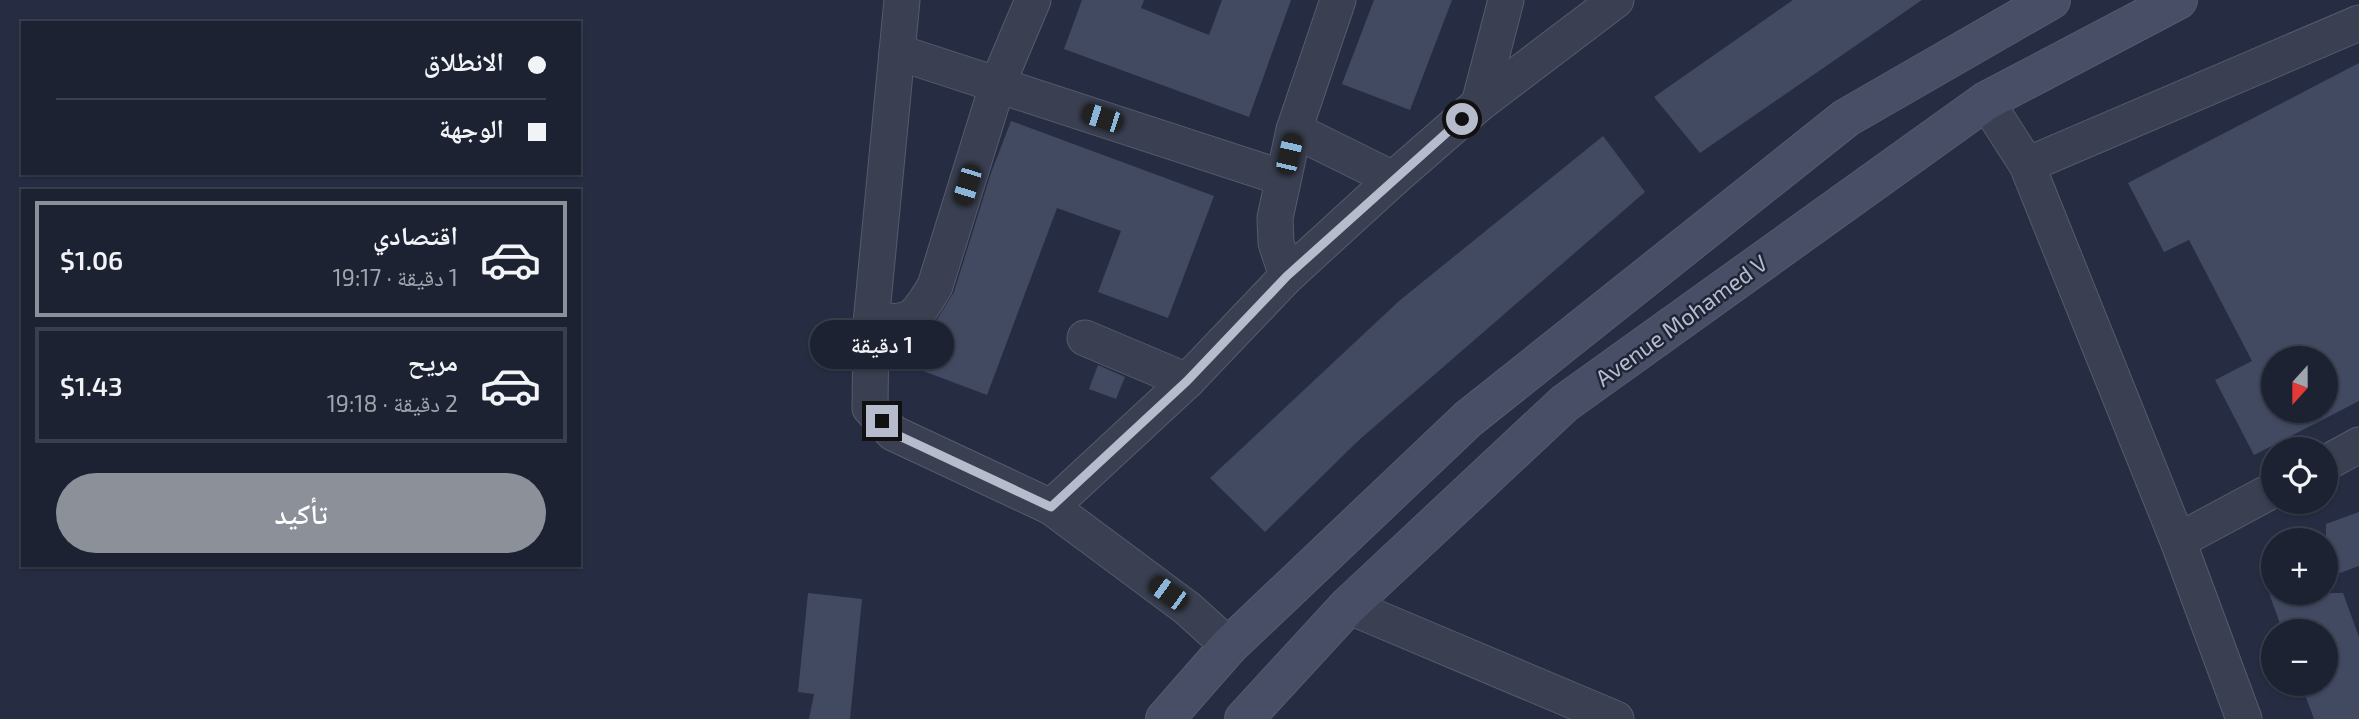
<!DOCTYPE html>
<html lang="ar">
<meta charset="utf-8">
<style>
body{margin:0;font-family:"Exo 2","Noto Naskh Arabic",sans-serif;background:#292f3e;color:#f1f3f6;direction:rtl;height:100vh;display:flex;flex-direction:column;font-size:26px;white-space:nowrap}
*{box-sizing:border-box;margin:0}
p{font-size:23px;color:#a0a4ac}
.icon{flex:none;width:38px;height:38px;fill:none;stroke:currentColor;stroke-width:2;stroke-linecap:round;stroke-linejoin:round}
.map{position:relative;flex:1;overflow:hidden;direction:ltr}
.sheet{position:absolute;left:21px;top:189px;width:560px;height:378px;display:flex;flex-direction:column;background:#1c2232;border-radius:0px;box-shadow:0 2px 5px #0004,0 0 0 2px #3a3f4d;direction:rtl}
.sheet>*{flex:none}
.top-card{position:absolute;left:21px;top:21px;width:560px;height:154px;border-radius:0px;box-shadow:0 2px 5px #0004,0 0 0 2px #3a3f4d;direction:rtl;display:grid;align-content:center;height:154px;padding:0 35px;background:#1c2232}
.needle{width:46px;rotate:201deg}
.controls{position:absolute;left:2261px;top:346px;display:grid;gap:14px}
.controls a{display:grid;place-items:center;width:77px;height:77px;border-radius:50%;background:#1c2232;box-shadow:0 2px 5px #0004,0 0 0 2px #3a3f4d;font-size:35px}
.end{position:absolute;width:32px;height:32px;margin:-16px;border:9px solid #b7bccc;background:#111;box-shadow:0 0 0 4px #111}
.from{border-radius:50%}
.bubble{position:absolute;height:49px;border-radius:24px;background:#1c2232;box-shadow:0 2px 5px #0004,0 0 0 2px #3a3f4d;font-size:23px;font-weight:600;line-height:49px;text-align:center;direction:rtl}
.car{position:absolute;width:21px;height:42px;margin:-21px -10px;border-radius:9px;box-shadow:0 0 5px 2px #0007;background:linear-gradient(#222 24%,#8ab4d8 0 40%,#222 0 76%,#8ab4d8 0 86%,#222 0)}
.top-card b{display:flex;align-items:center;gap:24px;height:66px;font-size:26px}
.top-card b+b{border-top:2px solid #3a3f4d}
.top-card i{width:18px;height:18px;background:#f1f3f6}
ul{padding:12px 0 0;list-style:none}
li{display:flex;align-items:center;gap:21px;height:116px;margin:0 14px 10px;padding:0 21px;border:4px solid #3a3f4d;border-radius:0px}
li div{flex:1}
li b{display:block;font-size:26px}
li em{font-style:normal;font-weight:600}
li.on{border-color:#8c9099}
li>.icon{width:63px;height:63px;stroke-width:1.5}
.cta{display:flex;gap:14px;margin-top:auto;padding:14px 35px}
.cta a{flex:1;height:80px;border-radius:42px;background:#8c9099;color:#fff;font-size:28px;font-weight:600;line-height:80px;text-align:center}
.map>svg:first-child{display:block}
.building{fill:#424a62;fill-rule:evenodd}
.lines{fill:none;stroke-linecap:round;stroke-linejoin:round}
.street-casing{stroke:#555b6c;stroke-width:37}
.secondary-casing{stroke:#555b6c;stroke-width:40}
.street{stroke:#3a4051;stroke-width:35}
.secondary{stroke:#484e65;stroke-width:38}
.route{stroke:#b7bccc;stroke-width:9}
.labels{text-anchor:middle;dominant-baseline:central;stroke-width:5;stroke-linejoin:round;paint-order:stroke}
.street-label{font-size:23px;fill:#b7bccc;stroke:#1f2537}
</style>
<div class="map">
<svg width="2359" height="719" viewBox="0 0 2359 719">
<rect width="100%" height="100%" fill="#262d42"/>
<g class="building">
<polygon points="1082,0 1144,0 1141,8 1209,35 1222,0 1291,0 1249,117 1064,49"/>
<polygon points="1374,0 1452,0 1410,110 1342,84"/>
<polygon points="1793,0 1922,0 1700,153 1654,97"/>
<path d="M2359,63v338l-105,54 -39,-75 37,-19 -63,-121 -25,12 -36,-69zM2273,359h53v52h-53z"/>
<polygon points="1011,121 1214,196 1168,318 1098,292 1121,231 1057,208 987,395 918,369 936,321 954,292 991,173"/>
<polygon points="1603,136 1645,192 1359,440 1265,532 1210,478 1399,301"/>
<polygon points="1098,365 1125,377 1116,399 1089,389"/>
<polygon points="2359,512 2359,566 2326,578 2326,524"/>
<polygon points="808,593 862,599 850,719 809,719 814,694 798,692"/>
<polygon points="2269,593 2343,593 2359,637 2359,719 2314,719 2301,684 2326,684 2326,632 2283,632"/>
</g>
<g class="lines">
<defs>
<g id="street">
<path d="M1033,0l-35,83 -63,203c-22,37 -23,35 -64,37l-1,85 23,25 158,74 136,101 42,38"/>
<polyline points="897,52 1283,178"/>
<polyline points="1986,101 2027,165 2178,541 2244,719"/>
<polyline points="1479,104 1506,0"/>
<polyline points="1294,130 1393,179"/>
<polyline points="2027,165 2359,23"/>
<polyline points="1287,276 1276,243 1275,218 1294,130 1338,0"/>
<polyline points="871,323 902,0"/>
<polyline points="1085,338 1187,381"/>
<polyline points="2326,463 2359,445"/>
<polyline points="1051,507 1187,381 1287,276 1393,179 1479,104 1616,0"/>
<polyline points="2178,541 2273,490"/>
<polyline points="1348,606 1616,719"/>
</g>
<g id="secondary">
<polyline points="1165,719 1229,646 1468,419 1846,118 2051,0"/>
<polyline points="1244,719 1348,606 1565,403 1986,101 2178,0"/>
</g>
</defs>
<use href="#street" class="street-casing"/>
<use href="#secondary" class="secondary-casing"/>
<use href="#street" class="street"/>
<use href="#secondary" class="secondary"/>
</g>
<g class="lines">
<polyline class="route" points="882,421 893,433 1051,507 1187,381 1287,276 1462,119"/>
</g>
<g class="labels">
<g class="street-label">
<text transform="translate(1681 320) rotate(-36)">Avenue Mohamed V</text>
</g>
</g>
</svg>
<div class="controls">
<a><svg class="needle" viewBox="-14 -14 28 28"><path d="M0-13l5 13h-10z" fill="#e53935"/><path d="M0 13l5-13h-10z" fill="#a0a4ac"/></svg></a>
<a><svg class="icon" aria-label="locate" viewBox="0 0 24 24"><circle cx="12" cy="12" r="6"/><path d="M12 2v4M12 18v4M2 12h4M18 12h4"/></svg></a>
<a>+</a>
<a>−</a>
</div>
<i class="end from" style="left:1462px;top:119px"></i>
<i class="end" style="left:882px;top:421px"></i>
<div class="bubble" style="left:810px;top:320px;width:144px">1 دقيقة</div>
<i class="car" style="left:1102px;top:118px;rotate:288deg"></i>
<i class="car" style="left:1289px;top:154px;rotate:13deg"></i>
<i class="car" style="left:967px;top:185px;rotate:197deg"></i>
<i class="car" style="left:1168px;top:593px;rotate:306deg"></i>
<div class="top-card">
<b><i class="from"></i>الانطلاق</b>
<b><i></i>الوجهة</b>
</div>
<section class="sheet">
<ul>
<li class="on"><svg class="icon" aria-label="car" viewBox="0 0 24 24"><path d="M5 17H2v-5l4-1 3-4h7l3 4 3 1v5h-3M9 17h6M6 11h13"/><circle cx="7" cy="17" r="2"/><circle cx="17" cy="17" r="2"/></svg><div><b>اقتصادي</b><p>1 دقيقة · 19:17</p></div><em>$1.06</em></li>
<li><svg class="icon" aria-label="car" viewBox="0 0 24 24"><path d="M5 17H2v-5l4-1 3-4h7l3 4 3 1v5h-3M9 17h6M6 11h13"/><circle cx="7" cy="17" r="2"/><circle cx="17" cy="17" r="2"/></svg><div><b>مريح</b><p>2 دقيقة · 19:18</p></div><em>$1.43</em></li>
</ul>
<div class="cta"><a>تأكيد</a></div>
</section>
</div>
